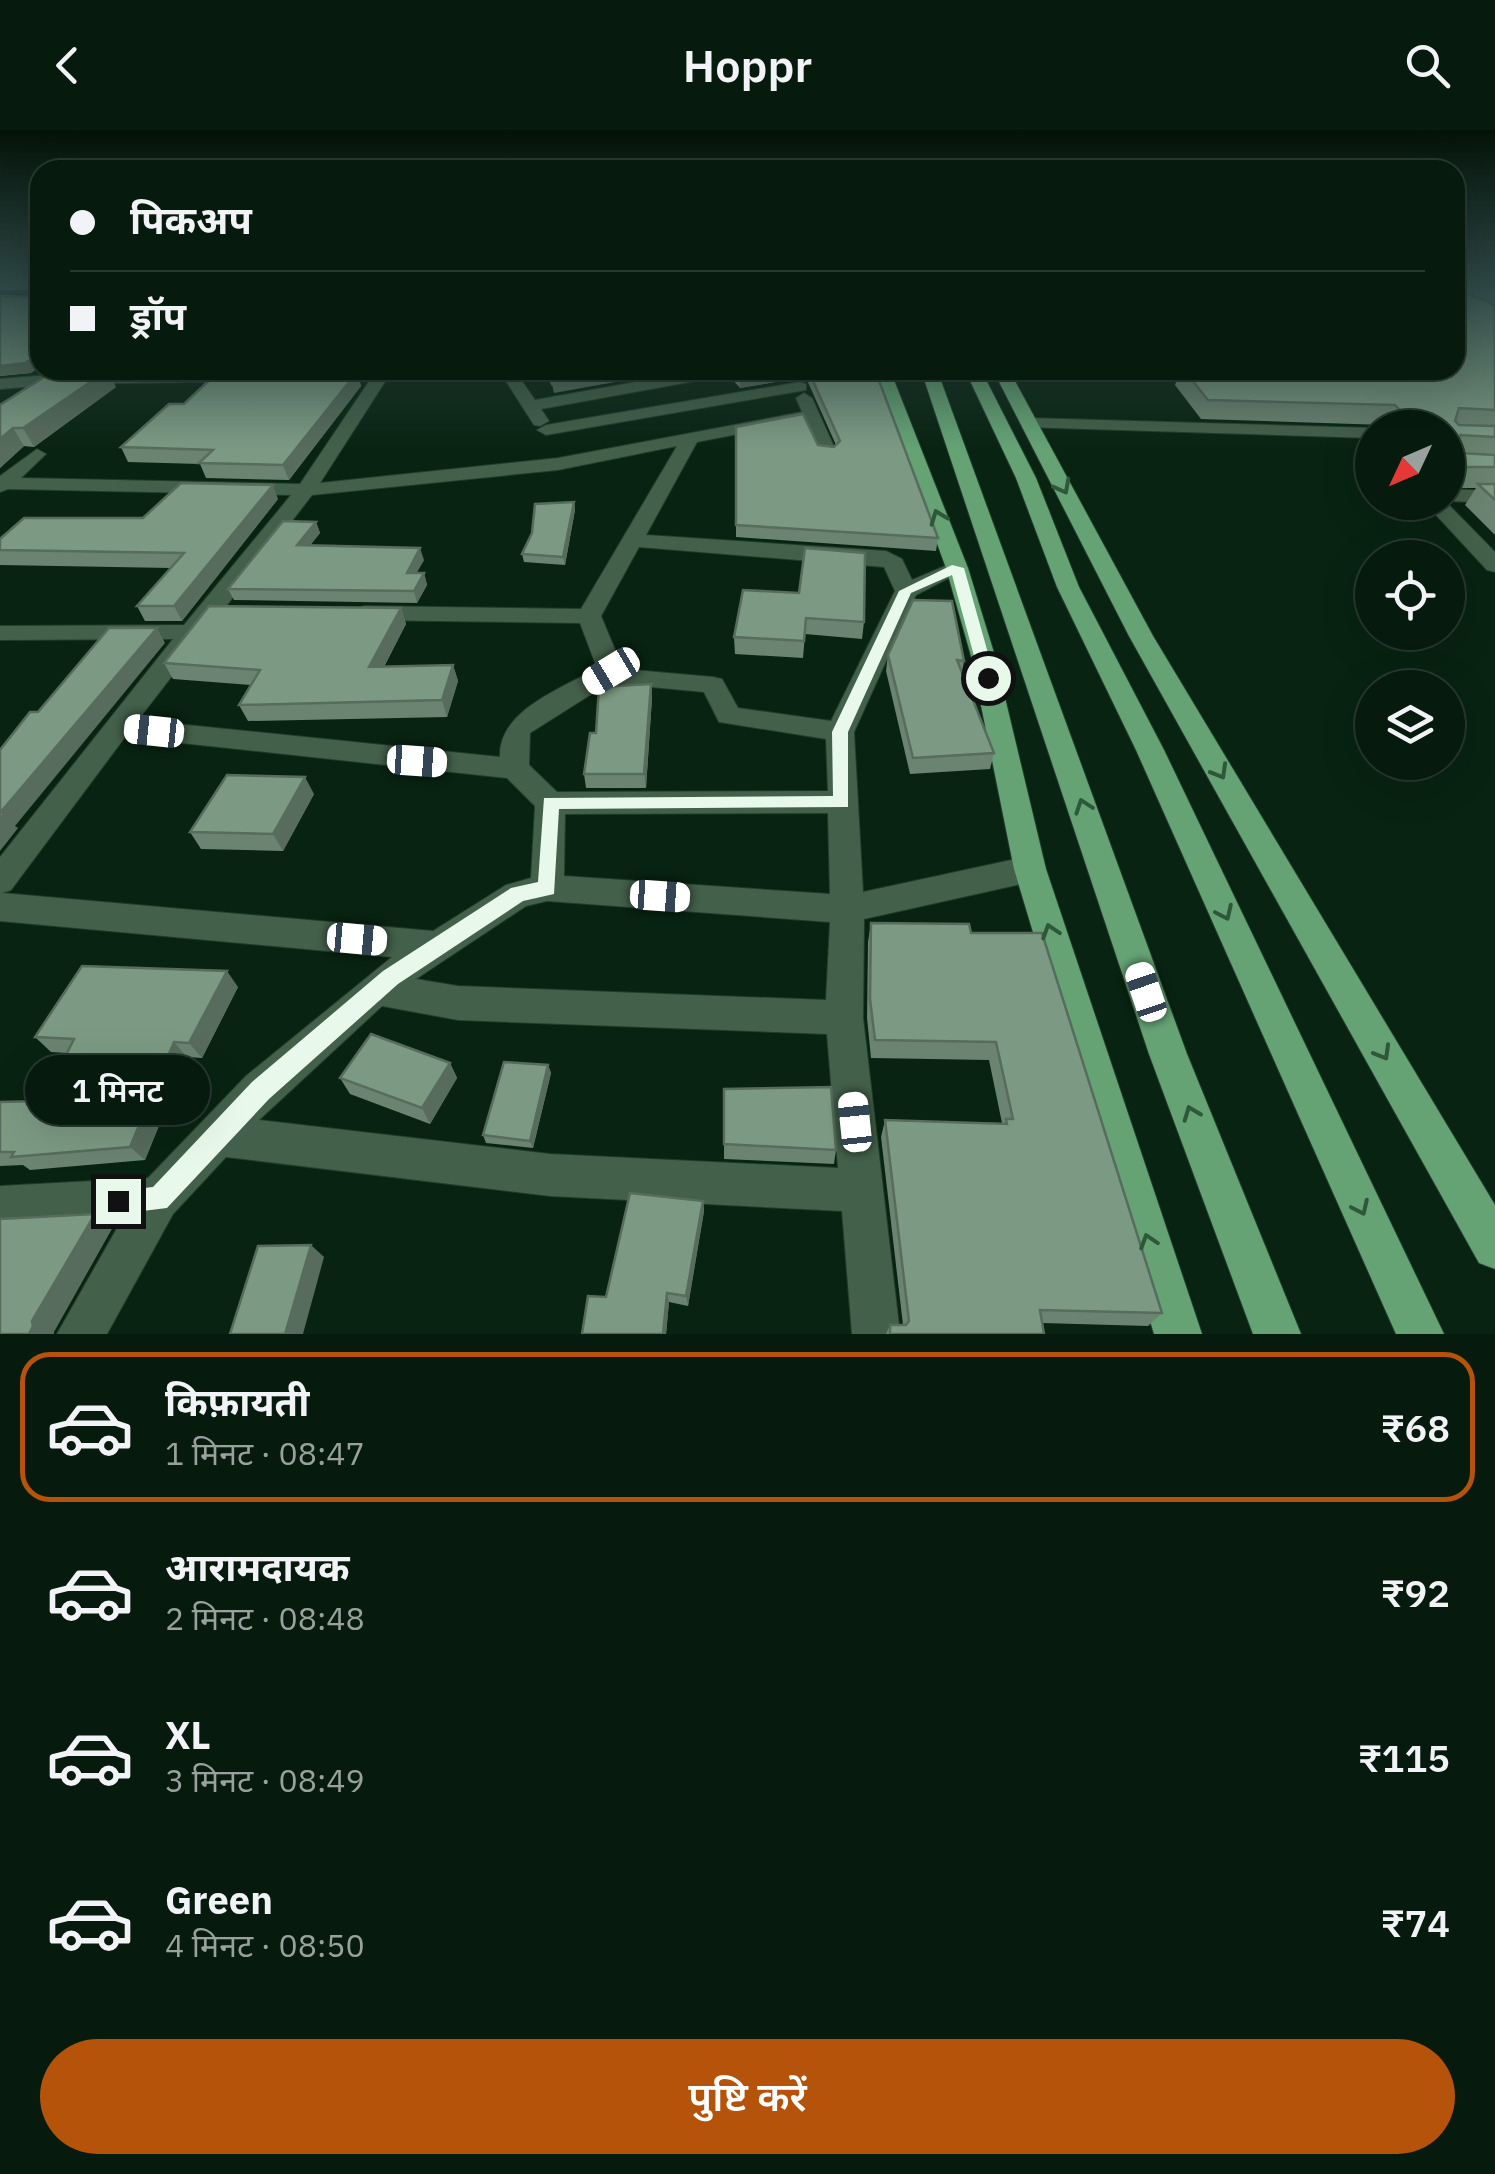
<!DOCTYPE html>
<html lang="hi">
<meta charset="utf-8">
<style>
body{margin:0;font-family:"IBM Plex Sans","Noto Sans Devanagari",sans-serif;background:#0f2316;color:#f1f3f6;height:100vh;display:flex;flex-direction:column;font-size:38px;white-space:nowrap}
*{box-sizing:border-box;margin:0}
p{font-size:32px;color:#98a19d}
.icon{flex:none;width:55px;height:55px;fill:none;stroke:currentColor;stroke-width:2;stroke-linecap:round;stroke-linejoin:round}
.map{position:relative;height:1204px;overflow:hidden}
.panel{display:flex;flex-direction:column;background:#061a0d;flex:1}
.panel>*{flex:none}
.guide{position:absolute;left:30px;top:30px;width:1435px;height:220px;border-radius:30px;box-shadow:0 10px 40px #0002,0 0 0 2px #27382e;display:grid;align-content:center;height:220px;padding:0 40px;background:#061a0d}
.needle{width:65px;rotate:226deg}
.controls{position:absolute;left:1355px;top:280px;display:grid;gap:20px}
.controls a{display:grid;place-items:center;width:110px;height:110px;border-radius:50%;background:#061a0d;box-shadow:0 10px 40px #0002,0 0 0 2px #27382e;font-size:50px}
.end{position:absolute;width:45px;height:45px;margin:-22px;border:12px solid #e8f8eb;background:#111;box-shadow:0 0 0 5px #111}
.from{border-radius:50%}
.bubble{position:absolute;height:70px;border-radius:35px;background:#061a0d;box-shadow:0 10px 40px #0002,0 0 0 2px #27382e;font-size:32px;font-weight:600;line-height:70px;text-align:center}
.car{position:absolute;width:30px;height:60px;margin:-30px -15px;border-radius:12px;box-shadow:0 0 8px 2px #0007;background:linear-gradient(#fff 24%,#345 0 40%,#fff 0 76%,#345 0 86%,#fff 0)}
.guide b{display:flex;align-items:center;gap:35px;height:95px;font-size:38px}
.guide b+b{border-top:2px solid #27382e}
.guide i{width:25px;height:25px;background:#f1f3f6}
ul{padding:18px 0 0;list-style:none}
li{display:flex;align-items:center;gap:30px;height:150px;margin:0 20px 15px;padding:0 20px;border:5px solid transparent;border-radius:30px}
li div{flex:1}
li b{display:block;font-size:38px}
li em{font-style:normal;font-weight:600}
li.current{border-color:#b45309}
li>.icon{width:90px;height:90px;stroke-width:1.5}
.primary-button{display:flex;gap:20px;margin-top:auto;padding:20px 40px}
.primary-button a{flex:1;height:115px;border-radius:60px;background:#b45309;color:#fff;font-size:40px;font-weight:600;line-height:115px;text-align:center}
header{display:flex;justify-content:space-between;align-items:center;height:130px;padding:0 40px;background:#061a0d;font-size:45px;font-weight:600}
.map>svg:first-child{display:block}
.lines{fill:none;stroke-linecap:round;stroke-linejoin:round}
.minor-casing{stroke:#233d2b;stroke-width:2}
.primary-casing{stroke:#233d2b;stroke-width:2}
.minor{fill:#43604a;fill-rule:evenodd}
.primary{fill:#65a375;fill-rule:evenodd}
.wall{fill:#6b8471}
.shaded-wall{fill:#576c5c}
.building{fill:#7c9a83;stroke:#576c5c;stroke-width:2.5}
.oneway{stroke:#2e5839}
.route{fill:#e8f8eb}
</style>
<header><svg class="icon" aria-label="back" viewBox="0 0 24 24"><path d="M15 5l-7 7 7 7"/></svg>Hoppr<svg class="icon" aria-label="search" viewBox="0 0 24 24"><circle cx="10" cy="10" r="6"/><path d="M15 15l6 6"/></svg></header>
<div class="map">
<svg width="1495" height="1204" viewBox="0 0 1495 1204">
<rect width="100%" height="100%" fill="#082311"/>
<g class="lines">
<defs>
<g id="minor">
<path d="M372,240h16v7l-68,106 238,-25 244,-46 -6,-14 8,-5 8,5 24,53 -3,4h-12l-16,-34 -108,21 -51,93 240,16 16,8 10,21 45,-19 11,7 -52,27 -62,137 9,160 167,-36 11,4 5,9 -5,9 -11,4 -166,37 -1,99 37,316h-48l-10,-123 -292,-15 -324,-39 -53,57 -66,120h-50l63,-111 -120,7v-44l148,-8 98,-102 146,-119 -392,-36v-64l173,-218 -173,1v-14l184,-1 107,-130 -283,-6 -8,3v-16l37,-27 9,5 -25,24 279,6 72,-107zM677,316l-96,163 -217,-3 -12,7 12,7 216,3 17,45c-35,21 -99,42 -97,89l-362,-37 174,-225 246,-25zM639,417l245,20 11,24 -64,130 -93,-13 -16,-29 -9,-2 -90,-8 -22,-53zM609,553l95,9 15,30 107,17 2,52 -271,1 -28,-27 1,-32zM125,607l382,41 28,28 -4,72 -25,7 -73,46 -431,-38 9,-3zM828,683l2,81 -266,-18 1,-62zM547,771l283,21 -4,78 -368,-14 -42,-7 110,-73zM382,876l76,14 369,14 11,134 -288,-14 -291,-34z"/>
<polygon points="499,240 563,240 521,250 535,270 703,240 736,240 728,245 541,279 549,291 540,296 534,295"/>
<polygon points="248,243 254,245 254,251 61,254 0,259 0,249 61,244"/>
<polygon points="800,252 806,254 806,260 546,305 537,300 546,295"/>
<polygon points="1030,288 1372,298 1372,308 1024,297 1024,289"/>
<polygon points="1448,359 1495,361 1495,373 1448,371"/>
<polygon points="1424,372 1446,372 1495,422 1495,442 1487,440"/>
</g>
<g id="primary">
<polygon points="874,240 890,240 968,438 995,526 1046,739 1202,1204 1154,1204 1014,739 971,526 946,438"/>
<polygon points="921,240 937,240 1187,924 1301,1204 1253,1204 1149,924"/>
<polygon points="965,240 981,240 1036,348 1079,457 1164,620 1444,1204 1396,1204 1136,620 1057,457 1016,348"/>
<polygon points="993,240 1009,240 1153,506 1495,1075 1495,1139 1479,1133 1129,506"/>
</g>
</defs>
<use href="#minor" class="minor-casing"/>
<use href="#primary" class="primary-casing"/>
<use href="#minor" class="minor"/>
<use href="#primary" class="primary"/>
</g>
<g class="wall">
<polygon points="0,152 40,152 31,243 0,246 0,166 36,167 38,160 0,160"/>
<polygon points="1455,152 1495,152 1495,405 1465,375 1476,358 1448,358 1448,298 1387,298 1385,295 1201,289 1175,255 1180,240 1455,240"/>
<polygon points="731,240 875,240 938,408 936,421 736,407 736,297 818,315 834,317 836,315 807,250 799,248 740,258 731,248"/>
<polygon points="357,242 361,256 289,350 206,348 200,334 128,332 121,317 184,274"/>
<polygon points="116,257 34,317 24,316 0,338 0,275"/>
<polygon points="278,369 182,491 145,491 137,476 171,438 0,435 0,409"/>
<polygon points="574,372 575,380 565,435 524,432 522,424 532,403"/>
<polygon points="316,392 320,403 310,415 424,430 416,443 424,443 427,455 417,473 234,470 228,459"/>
<polygon points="743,460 864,492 862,509 805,504 803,528 735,524 734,507"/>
<polygon points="401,478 406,494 384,537 453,535 458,551 447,587 248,591 239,575 251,555 173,549 164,533"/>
<polygon points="888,525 964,531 962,542 994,623 990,639 910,644 886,541"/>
<polygon points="651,554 652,568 646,658 586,658 584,644 596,603"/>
<polygon points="314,664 283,721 201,719 190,702"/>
<polygon points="871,793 971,803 1162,1183 1148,1196 1042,1193 1044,1204 886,1204 890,1195 903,1195 881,1007 885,990 1002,993 989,930 871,928 867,888 868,812"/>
<polygon points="238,857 202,928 187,927 145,1030 30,1040 23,1035 0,1036 0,972 43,971 67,923 51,922 35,907"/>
<polygon points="450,933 457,948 430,994 350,964 340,948"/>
<polygon points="548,935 551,943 533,1018 486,1013 483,1005"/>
<polygon points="724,1014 836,1020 834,1034 724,1029"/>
<polygon points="703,1071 704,1081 688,1176 669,1172 666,1204 582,1204 606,1167"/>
</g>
<g class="shaded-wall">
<polygon points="40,224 40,237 31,243 0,246 0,236"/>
<polygon points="108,240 116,257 34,317 23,298"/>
<polygon points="635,240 682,240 554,263 552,254"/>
<polygon points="785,240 800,240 799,248 740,258 740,247"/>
<polygon points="357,242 361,256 289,350 283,335"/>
<polygon points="13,298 24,316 0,338 0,309"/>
<polygon points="273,355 278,369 182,491 174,476"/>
<polygon points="574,372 575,380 565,435 563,427"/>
<polygon points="316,392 320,403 302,426 297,415"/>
<polygon points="420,418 424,430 410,455 407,443"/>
<polygon points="424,443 427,455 417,473 414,461"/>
<polygon points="401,478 406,494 375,553 369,537"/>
<polygon points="157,498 165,513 15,696 18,698 0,721 0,683"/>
<polygon points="453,535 458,551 447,587 442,570"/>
<polygon points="651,554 652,568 646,658 644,644"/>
<polygon points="305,647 314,664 283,721 273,704"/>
<polygon points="227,841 238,857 202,928 189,913"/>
<polygon points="174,912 187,927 145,1030 130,1017"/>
<polygon points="450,933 457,948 430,994 422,978"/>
<polygon points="548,935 551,943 533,1018 530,1011"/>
<polygon points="703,1071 704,1081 688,1176 686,1166"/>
<polygon points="95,1084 113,1097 54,1202 54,1204 29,1204 32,1191"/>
<polygon points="311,1115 324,1127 303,1204 285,1204"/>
<polygon points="667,1163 669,1172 666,1204 663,1204"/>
</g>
<g class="building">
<polygon points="0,152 40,152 40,224 25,233 0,236 0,166 36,167 39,155 36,152"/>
<polygon points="1455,152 1464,152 1460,162 1485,170 1495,176 1495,280 1459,278 1455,291 1459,295 1495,296 1495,307 1460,305 1456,319 1460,323 1495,325 1495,337 1457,337 1448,327 1448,298 1417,298 1395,275 1208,270 1184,240 1455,240"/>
<polygon points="1470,152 1495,152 1495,158"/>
<polygon points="55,240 108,240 23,298 13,298 0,309 0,275"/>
<polygon points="546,240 635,240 552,254"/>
<polygon points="734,240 785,240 740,247"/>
<polygon points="808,240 875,240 938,408 736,395 736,297 803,284 818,315 834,317 840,311"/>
<polygon points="357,242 283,335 199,333 213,320 121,317 169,274 184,274 217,243"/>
<polygon points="181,353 273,355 174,476 137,476 184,423 0,420 0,409 24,388 143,388"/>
<polygon points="1478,354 1495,354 1495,370"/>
<polygon points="574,372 563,427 522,424 532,403 535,374"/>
<polygon points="283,391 316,392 297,415 420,418 407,443 424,443 414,461 228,459"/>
<polygon points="805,418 865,423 864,492 806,488 804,511 734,507 743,460 799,463"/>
<polygon points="913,470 952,471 964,531 957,530 994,623 913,628 888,525"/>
<polygon points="209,476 401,478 369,537 453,535 442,570 239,575 260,540 164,533"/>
<polygon points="109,498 157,498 0,683 5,683 0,689 0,620 30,582 38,582"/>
<polygon points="651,554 644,644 584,644 590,603 596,603 599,557"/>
<polygon points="227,645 305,647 273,704 190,702"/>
<polygon points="871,793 969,794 971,803 1042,803 1162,1183 1040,1180 1044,1204 890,1204 890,1195 906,1195 909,1191 885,990 1007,994 1006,989 1013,989 996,912 875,910 870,869"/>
<polygon points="82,836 227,841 189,913 174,912 130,1017 11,1027 14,1022 0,1022 0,972 43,971 74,909 35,907"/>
<polygon points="371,904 450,933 422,978 340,948"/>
<polygon points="504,932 548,935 530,1011 483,1005"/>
<polygon points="831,957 836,1020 724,1014 724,959"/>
<polygon points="630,1063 703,1071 686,1166 667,1163 663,1204 582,1204 588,1166 606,1167"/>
<polygon points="95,1084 32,1191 33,1196 29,1204 0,1204 0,1089"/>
<polygon points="311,1115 285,1204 230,1204 258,1116"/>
</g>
<defs><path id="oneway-chevron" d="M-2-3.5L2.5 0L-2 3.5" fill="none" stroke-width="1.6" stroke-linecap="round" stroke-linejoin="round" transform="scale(2.5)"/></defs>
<g class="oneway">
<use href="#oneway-chevron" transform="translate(1063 357) rotate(62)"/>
<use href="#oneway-chevron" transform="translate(938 387) rotate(-111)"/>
<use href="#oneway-chevron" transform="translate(1220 642) rotate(60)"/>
<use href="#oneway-chevron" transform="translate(1083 676) rotate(-109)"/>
<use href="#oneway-chevron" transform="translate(1225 783) rotate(65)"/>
<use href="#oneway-chevron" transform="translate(1050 801) rotate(-108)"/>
<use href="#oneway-chevron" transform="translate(1383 923) rotate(60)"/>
<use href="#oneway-chevron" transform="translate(1191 983) rotate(-111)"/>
<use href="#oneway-chevron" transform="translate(1361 1078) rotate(65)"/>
<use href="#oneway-chevron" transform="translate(1148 1111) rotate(-108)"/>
</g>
<linearGradient id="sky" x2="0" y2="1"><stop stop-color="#041309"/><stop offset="0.47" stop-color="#2c4543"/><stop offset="1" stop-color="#2c4543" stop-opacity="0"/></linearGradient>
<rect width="1495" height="320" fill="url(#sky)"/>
<polygon class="route" points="952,435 964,438 995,548 988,553 980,548 952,445 911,463 848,602 848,677 559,679 554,764 523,771 398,854 269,969 167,1078 118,1084 109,1080 106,1071 109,1062 153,1057 252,952 383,841 511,758 538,752 544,668 833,666 832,602 899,461"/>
</svg>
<div class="controls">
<a><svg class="needle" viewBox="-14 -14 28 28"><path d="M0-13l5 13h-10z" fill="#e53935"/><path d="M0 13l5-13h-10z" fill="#98a19d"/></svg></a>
<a><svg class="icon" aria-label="locate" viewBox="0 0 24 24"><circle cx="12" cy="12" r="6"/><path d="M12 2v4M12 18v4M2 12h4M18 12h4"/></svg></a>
<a><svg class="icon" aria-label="layers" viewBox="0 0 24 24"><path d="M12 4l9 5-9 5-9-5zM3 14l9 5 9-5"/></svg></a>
</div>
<i class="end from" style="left:988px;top:548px"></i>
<i class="end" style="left:118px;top:1071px"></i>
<div class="bubble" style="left:25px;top:925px;width:185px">1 मिनट</div>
<i class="car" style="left:611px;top:541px;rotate:239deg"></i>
<i class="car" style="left:154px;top:601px;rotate:276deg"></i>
<i class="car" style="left:417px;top:631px;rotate:94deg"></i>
<i class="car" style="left:660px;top:766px;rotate:94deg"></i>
<i class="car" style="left:357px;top:809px;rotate:95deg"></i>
<i class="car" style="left:1146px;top:862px;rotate:341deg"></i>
<i class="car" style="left:855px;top:992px;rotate:354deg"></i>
<div class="guide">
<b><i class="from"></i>पिकअप</b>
<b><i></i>ड्रॉप</b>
</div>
</div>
<section class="panel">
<ul>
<li class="current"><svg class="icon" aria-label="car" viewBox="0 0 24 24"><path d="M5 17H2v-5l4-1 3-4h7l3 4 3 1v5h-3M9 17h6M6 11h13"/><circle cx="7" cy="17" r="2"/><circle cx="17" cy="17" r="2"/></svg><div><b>किफ़ायती</b><p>1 मिनट · 08:47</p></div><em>₹68</em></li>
<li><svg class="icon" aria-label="car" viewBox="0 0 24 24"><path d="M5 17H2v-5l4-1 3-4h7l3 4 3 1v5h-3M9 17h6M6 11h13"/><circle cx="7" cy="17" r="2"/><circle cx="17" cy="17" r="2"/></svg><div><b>आरामदायक</b><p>2 मिनट · 08:48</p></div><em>₹92</em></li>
<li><svg class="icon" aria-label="car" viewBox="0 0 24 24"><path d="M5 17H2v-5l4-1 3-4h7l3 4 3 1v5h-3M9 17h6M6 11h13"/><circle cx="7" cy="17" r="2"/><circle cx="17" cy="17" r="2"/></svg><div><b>XL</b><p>3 मिनट · 08:49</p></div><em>₹115</em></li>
<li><svg class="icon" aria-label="car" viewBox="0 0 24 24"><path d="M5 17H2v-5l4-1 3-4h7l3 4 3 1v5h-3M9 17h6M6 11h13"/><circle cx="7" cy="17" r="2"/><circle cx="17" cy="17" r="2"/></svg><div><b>Green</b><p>4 मिनट · 08:50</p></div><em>₹74</em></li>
</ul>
<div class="primary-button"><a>पुष्टि करें</a></div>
</section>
